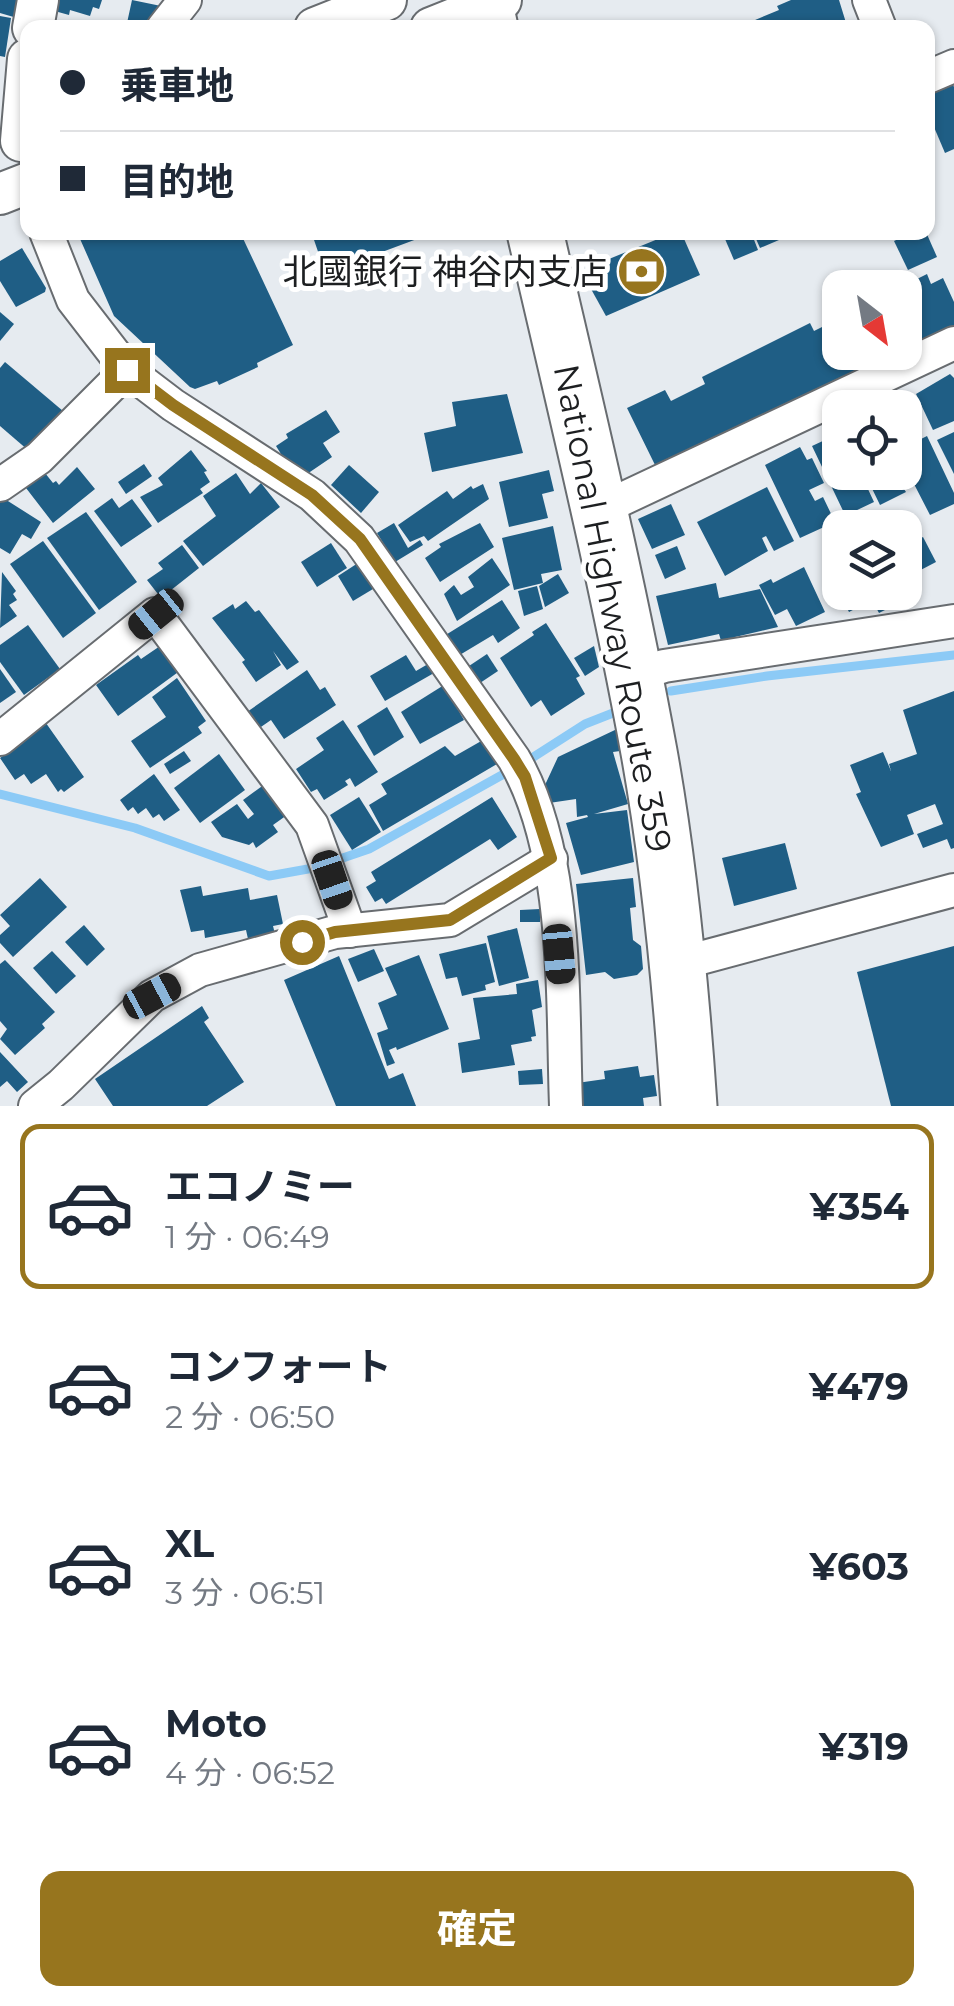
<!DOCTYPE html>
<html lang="ja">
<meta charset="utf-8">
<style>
body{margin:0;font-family:Montserrat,"Noto Sans JP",sans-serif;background:#f2f2f3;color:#1f2937;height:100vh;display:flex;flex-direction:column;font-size:38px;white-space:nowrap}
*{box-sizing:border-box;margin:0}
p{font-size:32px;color:#747a83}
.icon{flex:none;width:55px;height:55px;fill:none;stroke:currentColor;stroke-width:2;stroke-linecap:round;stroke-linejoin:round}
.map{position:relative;height:1106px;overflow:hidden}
.sheet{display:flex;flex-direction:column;background:#fff;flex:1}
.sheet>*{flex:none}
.banner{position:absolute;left:20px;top:20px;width:915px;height:220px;border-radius:20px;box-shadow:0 2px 8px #0004;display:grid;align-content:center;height:220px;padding:0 40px;background:#fff}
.needle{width:65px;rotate:149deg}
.controls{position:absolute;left:822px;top:270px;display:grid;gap:20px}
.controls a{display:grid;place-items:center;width:100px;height:100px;border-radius:20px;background:#fff;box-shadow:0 2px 8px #0004;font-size:50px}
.end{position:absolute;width:45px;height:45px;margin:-22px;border:12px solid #97751e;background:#fff;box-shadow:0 0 0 5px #fff}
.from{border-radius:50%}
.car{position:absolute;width:30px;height:60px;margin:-30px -15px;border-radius:12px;box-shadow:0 0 8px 2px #0007;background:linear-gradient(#222 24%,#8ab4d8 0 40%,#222 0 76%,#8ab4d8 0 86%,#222 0)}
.banner b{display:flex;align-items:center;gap:35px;height:95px;font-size:38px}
.banner b+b{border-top:2px solid #e0e1e3}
.banner i{width:25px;height:25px;background:#1f2937}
ul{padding:18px 0 0;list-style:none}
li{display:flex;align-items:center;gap:30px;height:165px;margin:0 20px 15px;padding:0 20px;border:5px solid transparent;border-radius:20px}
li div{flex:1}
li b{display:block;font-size:38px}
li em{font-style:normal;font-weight:700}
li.on{border-color:#97751e}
li>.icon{width:90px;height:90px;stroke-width:1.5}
.primary-button{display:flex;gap:20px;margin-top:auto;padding:20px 40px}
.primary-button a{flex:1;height:115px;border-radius:20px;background:#97751e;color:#fff;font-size:40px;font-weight:700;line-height:115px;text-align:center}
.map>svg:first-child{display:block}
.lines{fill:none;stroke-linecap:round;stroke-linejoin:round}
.stream{stroke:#8ccaf6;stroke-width:9}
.building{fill:#1f5e85}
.minor-casing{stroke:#686c70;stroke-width:36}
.tertiary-casing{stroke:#686c70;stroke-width:44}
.trunk-casing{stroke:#686c70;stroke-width:59}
.minor{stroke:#fff;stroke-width:32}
.tertiary{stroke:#fff;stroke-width:40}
.trunk{stroke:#fff;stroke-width:55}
.route{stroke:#97751e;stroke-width:12}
.labels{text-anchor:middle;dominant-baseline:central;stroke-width:10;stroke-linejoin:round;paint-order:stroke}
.poi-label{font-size:35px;fill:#1d1f21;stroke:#fff;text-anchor:end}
.street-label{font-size:35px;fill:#1d1f21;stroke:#fff}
</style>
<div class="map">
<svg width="954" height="1106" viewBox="0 0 954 1106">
<rect width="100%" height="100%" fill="#e6ebf0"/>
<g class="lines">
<g class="stream">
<polyline points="671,691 767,676 954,655"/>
<polyline points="524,763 585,724 613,713"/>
<polyline points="0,794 135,828 269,876 319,867"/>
<polyline points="334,861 369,849 511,770"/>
</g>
</g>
<g class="building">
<polygon points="0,0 22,0 17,18 0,13"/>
<polygon points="54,0 102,0 99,9 93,7 90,16 70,10 69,15 51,10"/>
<polygon points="132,0 161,6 153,28 120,28 122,21 127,23"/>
<polygon points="791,0 839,0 847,26 870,20 873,28 736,28 779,10 777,6"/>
<polygon points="0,16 11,18 5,57 0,56"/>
<polygon points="951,79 954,87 954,149 945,153 928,113 928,89"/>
<polygon points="77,232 240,232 293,345 257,363 258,367 219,385 217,381 195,389 190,387 114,316"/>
<polygon points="316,232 433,232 433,233 358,261 360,270 336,280 333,273 326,275 313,237 317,236"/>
<polygon points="675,232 681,232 700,275 606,316 586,280 587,268"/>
<polygon points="722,232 751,232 758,250 734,260"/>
<polygon points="753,232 784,232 786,237 760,248"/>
<polygon points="913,232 926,232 937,257 908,270 894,241"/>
<polygon points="22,248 46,288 45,292 16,307 0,281 0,261"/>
<polygon points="927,274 931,284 943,278 954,302 954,336 657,469 627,408 665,390 671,401 705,384 702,377 810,323 814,331 840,318 840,352 905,352 905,285"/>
<polygon points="0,312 14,324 0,341"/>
<polygon points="5,362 63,411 29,451 0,426 0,368"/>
<polygon points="950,374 954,378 954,421 933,430 916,394"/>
<polygon points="507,394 523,453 432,472 424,433 456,426 452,402"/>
<polygon points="326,410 340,432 323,443 332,457 307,474 286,462 276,446 288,438 286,434"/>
<polygon points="954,432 954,474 937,440"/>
<polygon points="840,433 840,472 860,472 874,502 853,512 855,515 847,519 812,446"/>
<polygon points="905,435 909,445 927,436 954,493 954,504 930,515 914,484 904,489 906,492 880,505 864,472 905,472"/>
<polygon points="800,447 807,460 812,458 824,483 809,490 815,501 823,497 835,522 800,538 765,465"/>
<polygon points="191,450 207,471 204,472 210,482 200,489 203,493 158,523 140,497 163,485 158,478"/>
<polygon points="144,464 152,476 126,494 118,482"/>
<polygon points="349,465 379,492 361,513 331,485"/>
<polygon points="77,467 95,489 53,523 26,488 45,473 53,483 56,481 59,485"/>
<polygon points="549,470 554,491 542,494 548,518 509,527 499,482"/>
<polygon points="236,473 250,494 261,483 280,507 203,566 183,541 216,516 203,496"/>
<polygon points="483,484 489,499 428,541 424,536 410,542 398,525 447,491 453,499 471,486 473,489"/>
<polygon points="767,487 794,541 774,551 766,536 762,538 768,551 725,576 697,522"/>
<polygon points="0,496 41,522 31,539 22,534 10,554 0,548"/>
<polygon points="112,498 119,508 132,499 152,526 121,547 94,511"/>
<polygon points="671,504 685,535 652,549 638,519"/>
<polygon points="86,512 137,582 99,610 47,538"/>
<polygon points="876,515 882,528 851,528"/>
<polygon points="394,523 408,548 420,540 423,545 395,562 377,533"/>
<polygon points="480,523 494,547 440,582 425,558 441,547 439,544"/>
<polygon points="553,526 562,570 541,574 543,583 514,590 502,538"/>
<polygon points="923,537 936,562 913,574 905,558 905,547"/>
<polygon points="43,541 96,613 63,638 10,564"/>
<polygon points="331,543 347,568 317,587 301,562"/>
<polygon points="182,545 199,568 161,598 147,580 163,569 158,563"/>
<polygon points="677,546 686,569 665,579 655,555"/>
<polygon points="492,558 510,585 457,621 444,594 454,585 461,595 474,587 468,577"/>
<polygon points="840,559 840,592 905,592 905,585 911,597 879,613 872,600 849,612 826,566"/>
<polygon points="358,563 373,589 353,601 338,576"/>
<polygon points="804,567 825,612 796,626 787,609 775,615 759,585 771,579 773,583"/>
<polygon points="2,572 16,591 13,594 17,600 9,605 17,616 0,628"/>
<polygon points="558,574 569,593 545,607 539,586"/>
<polygon points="716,583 719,598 760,589 778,627 735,637 736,641 722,644 719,634 668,645 656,596"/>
<polygon points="537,586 543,609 524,616 518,591"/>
<polygon points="502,600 520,628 498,643 493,635 458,656 444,636"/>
<polygon points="246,601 255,612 259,610 299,662 287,670 273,651 281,665 256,682 242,662 245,660 212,618 233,604 235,609"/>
<polygon points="546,623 580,676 576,678 585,694 551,716 541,700 531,707 500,658 534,635 532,632"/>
<polygon points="28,625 60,669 24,695 0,662 0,645"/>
<polygon points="163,644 181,670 118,716 96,685 138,655 141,659"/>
<polygon points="594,646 599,667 585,676 574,658"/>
<polygon points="487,654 498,671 480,683 469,666"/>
<polygon points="406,655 416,671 428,664 434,673 385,701 370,676"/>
<polygon points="0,669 16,692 0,703"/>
<polygon points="307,670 320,690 325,687 336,705 284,739 271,720 258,729 247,712"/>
<polygon points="177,678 206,721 198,727 202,733 150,768 131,741 166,717 152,697"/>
<polygon points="444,685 464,720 420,744 401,712"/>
<polygon points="954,691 954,848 951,849 947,839 923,848 917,834 943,824 935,804 907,815 914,834 881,847 856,794 861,792 850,765 883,752 891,771 889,764 917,754 903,710"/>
<polygon points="387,707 404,737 374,756 357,726"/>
<polygon points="41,716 84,777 64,792 61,789 58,792 46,774 31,784 24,774 15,780 0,758 21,743 14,735"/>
<polygon points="343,720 378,772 355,787 350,778 345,781 348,785 324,800 317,789 311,792 296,769 324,750 316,738"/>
<polygon points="617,729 620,751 613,752 628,804 594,814 627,810 634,862 581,875 566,823 588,817 587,815 577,817 576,799 549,803 545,785 558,757"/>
<polygon points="483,740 497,764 383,831 369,805 387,794 381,784 445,746 455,756"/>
<polygon points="184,751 191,761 170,774 164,764"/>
<polygon points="219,754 245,790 200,823 174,788"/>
<polygon points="154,774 180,810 164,821 159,814 153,818 146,808 138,814 133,807 128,811 120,800"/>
<polygon points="265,784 287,815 273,825 278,832 256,848 253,842 249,845 222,837 211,822 237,804 248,819 254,814 243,800"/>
<polygon points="359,797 381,832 352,850 330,815"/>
<polygon points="492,797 517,837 498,850 490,839 386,904 382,898 375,902 366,887 376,881 371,872"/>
<polygon points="785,843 797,889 734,906 722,858"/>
<polygon points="40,878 67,907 13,957 0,943 0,935 10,926 0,915"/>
<polygon points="633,878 636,907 630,908 633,940 641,946 643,969 637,975 614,979 605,972 586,975 576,884"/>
<polygon points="201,886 203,896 248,888 250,900 277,895 283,924 273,926 275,934 248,939 246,930 205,938 204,930 191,932 180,890"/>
<polygon points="540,909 540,922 520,922 520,910"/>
<polygon points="84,925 105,949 87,966 65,942"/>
<polygon points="517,928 529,978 499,986 487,936"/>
<polygon points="486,943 495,982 485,985 486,990 462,996 457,977 446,979 439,954"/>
<polygon points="954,946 954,1106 891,1106 857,972"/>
<polygon points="374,949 384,971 358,982 348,959"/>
<polygon points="52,951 76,976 56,994 33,968"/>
<polygon points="419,955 449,1029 397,1050 396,1047 389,1050 395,1063 387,1066 377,1033 388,1029 378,1003 397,995 385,968"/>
<polygon points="339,956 389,1079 403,1073 416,1106 336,1106 284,980"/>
<polygon points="5,960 55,1012 42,1024 45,1028 15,1055 0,1039 7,1029 0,1021 0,964"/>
<polygon points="538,980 542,1007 532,1010 536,1036 531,1037 532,1041 511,1045 515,1065 462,1073 458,1043 480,1039 473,998 517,994 516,984"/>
<polygon points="202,1006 209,1018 204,1022 244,1082 207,1106 113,1106 95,1079"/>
<polygon points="0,1052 28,1082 17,1092 7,1081 0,1087"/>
<polygon points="638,1066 640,1077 654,1075 657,1096 643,1098 644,1106 580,1106 577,1083 605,1079 604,1071"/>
<polygon points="542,1069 543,1084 519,1085 518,1071"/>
</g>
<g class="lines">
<defs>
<g id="minor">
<polyline points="869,0 880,28"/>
<polyline points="163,28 185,0"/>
<polyline points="928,77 954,66"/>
<path d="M46,232l27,68 54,70 46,35 139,90 47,44 155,220c55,95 48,239 52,347"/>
<polyline points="0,485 39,458 127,370"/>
<polyline points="599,510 954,343"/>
<polyline points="633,676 664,666 954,621"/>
<polyline points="0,739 155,614 312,825 350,931"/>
<polyline points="678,964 954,890"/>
<polyline points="35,1106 61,1085 152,996 200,970 335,932 450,920 551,859"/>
</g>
<g id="tertiary">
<polyline points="33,28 38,0"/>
<polyline points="315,28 386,0"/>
<polyline points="431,28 501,0"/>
<polyline points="21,141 28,59"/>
<polyline points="0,194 28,183"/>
</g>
<g id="trunk">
<polyline points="484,0 490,28"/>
<path d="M535,232c40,173 82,345 114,520 21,116 32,236 40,354"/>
</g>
</defs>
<use href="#minor" class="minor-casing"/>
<use href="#tertiary" class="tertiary-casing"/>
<use href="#trunk" class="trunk-casing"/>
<use href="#minor" class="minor"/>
<use href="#tertiary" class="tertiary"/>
<use href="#trunk" class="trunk"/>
</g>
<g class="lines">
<polyline class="route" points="127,370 173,405 312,495 360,539 514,759 525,777 551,858 450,920 335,932 302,942"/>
</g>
<defs>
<symbol id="bank-disc" viewBox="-11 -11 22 22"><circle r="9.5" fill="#97751e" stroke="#fff"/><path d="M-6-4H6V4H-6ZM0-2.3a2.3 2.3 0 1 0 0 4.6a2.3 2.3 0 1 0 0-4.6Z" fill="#fff"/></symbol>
</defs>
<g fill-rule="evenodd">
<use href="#bank-disc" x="614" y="244" width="55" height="55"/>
</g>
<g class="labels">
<g class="poi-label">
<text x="607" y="271">北國銀行 神谷内支店</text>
</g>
<g class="street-label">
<text transform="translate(613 608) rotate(79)">National Highway Route 359</text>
</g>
</g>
</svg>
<div class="controls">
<a><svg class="needle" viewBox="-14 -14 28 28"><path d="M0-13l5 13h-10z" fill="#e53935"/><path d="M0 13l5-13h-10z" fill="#747a83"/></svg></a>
<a><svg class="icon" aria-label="locate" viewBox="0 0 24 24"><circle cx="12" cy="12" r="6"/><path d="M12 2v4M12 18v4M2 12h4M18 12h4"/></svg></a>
<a><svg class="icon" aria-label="layers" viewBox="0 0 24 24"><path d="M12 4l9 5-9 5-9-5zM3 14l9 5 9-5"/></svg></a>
</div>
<i class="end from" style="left:302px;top:942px"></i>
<i class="end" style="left:127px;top:370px"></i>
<i class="car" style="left:156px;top:614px;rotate:231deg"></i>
<i class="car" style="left:332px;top:880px;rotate:161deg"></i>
<i class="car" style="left:559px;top:954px;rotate:175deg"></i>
<i class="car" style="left:152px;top:996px;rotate:62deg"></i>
<div class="banner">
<b><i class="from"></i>乗車地</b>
<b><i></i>目的地</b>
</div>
</div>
<section class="sheet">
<ul>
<li class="on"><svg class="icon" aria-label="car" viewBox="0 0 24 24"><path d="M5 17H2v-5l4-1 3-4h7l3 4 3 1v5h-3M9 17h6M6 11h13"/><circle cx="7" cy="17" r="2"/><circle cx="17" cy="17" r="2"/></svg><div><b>エコノミー</b><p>1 分 · 06:49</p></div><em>¥354</em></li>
<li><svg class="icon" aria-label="car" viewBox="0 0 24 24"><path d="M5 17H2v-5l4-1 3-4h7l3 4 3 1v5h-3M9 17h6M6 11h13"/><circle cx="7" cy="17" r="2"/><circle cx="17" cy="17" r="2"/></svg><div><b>コンフォート</b><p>2 分 · 06:50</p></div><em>¥479</em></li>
<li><svg class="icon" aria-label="car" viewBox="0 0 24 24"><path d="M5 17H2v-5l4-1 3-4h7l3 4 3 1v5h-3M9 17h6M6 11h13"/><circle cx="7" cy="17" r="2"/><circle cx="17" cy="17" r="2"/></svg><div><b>XL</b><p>3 分 · 06:51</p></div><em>¥603</em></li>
<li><svg class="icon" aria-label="car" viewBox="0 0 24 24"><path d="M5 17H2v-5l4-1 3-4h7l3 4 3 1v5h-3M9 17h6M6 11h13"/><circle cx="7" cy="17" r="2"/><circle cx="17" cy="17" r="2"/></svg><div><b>Moto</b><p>4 分 · 06:52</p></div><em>¥319</em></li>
</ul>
<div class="primary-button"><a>確定</a></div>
</section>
